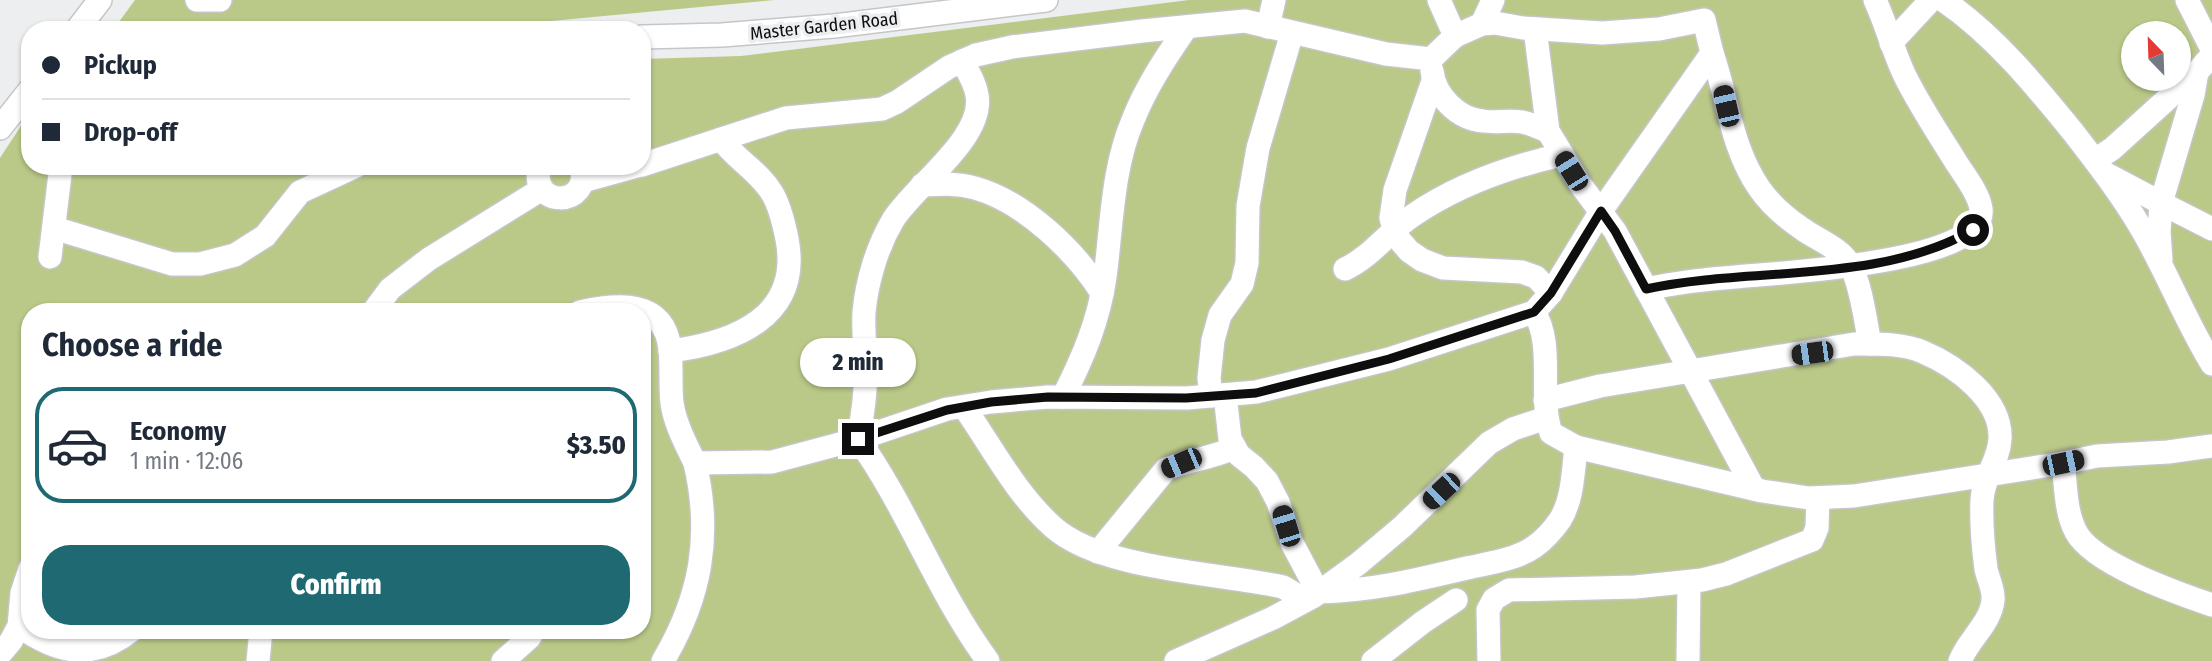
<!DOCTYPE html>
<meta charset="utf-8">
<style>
body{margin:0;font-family:"Fira Sans Condensed",sans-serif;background:#f6f6f7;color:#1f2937;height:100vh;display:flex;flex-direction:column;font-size:26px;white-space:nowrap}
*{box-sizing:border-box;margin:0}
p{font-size:23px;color:#747a83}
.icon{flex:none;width:38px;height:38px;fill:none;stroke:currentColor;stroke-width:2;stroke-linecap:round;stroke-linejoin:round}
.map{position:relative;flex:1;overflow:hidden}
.side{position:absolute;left:21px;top:303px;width:630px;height:336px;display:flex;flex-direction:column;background:#fff;border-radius:28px;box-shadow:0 2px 5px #0004}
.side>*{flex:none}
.hud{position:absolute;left:21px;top:21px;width:630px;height:154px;border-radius:28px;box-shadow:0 2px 5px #0004;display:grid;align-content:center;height:154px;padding:0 21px;background:#fff}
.needle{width:46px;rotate:337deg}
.tools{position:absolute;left:2121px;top:21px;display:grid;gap:14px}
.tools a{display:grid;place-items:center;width:70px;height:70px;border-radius:50%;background:#fff;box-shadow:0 2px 5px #0004;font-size:35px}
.end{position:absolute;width:32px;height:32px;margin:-16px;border:9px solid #0e0e0f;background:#fff;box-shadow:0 0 0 4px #fff}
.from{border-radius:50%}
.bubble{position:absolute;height:49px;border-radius:24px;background:#fff;box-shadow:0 2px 5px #0004;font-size:23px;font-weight:800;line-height:49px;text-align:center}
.car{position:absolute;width:21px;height:42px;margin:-21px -10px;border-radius:9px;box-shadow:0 0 5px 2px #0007;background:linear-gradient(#222 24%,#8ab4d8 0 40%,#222 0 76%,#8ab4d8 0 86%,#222 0)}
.hud b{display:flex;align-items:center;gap:24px;height:66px;font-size:26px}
.hud b+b{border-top:2px solid #e0e1e3}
.hud i{width:18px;height:18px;background:#1f2937}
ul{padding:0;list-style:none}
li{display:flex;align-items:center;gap:21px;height:116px;margin:0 14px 10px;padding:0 7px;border:4px solid transparent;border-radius:28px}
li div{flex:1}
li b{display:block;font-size:26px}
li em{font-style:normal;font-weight:800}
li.on{border-color:#1e6972}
li>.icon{width:63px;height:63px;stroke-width:1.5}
h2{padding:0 21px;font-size:32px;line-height:84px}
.button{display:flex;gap:14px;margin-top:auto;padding:14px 21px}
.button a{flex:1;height:80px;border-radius:28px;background:#1e6972;color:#fff;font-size:28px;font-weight:800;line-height:80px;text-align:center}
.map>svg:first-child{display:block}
.green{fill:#bac988;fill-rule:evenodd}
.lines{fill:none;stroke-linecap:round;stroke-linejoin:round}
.minor-casing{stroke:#c5c6c8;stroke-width:26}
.minor{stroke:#fff;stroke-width:23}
.route{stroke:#0e0e0f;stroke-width:9}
.labels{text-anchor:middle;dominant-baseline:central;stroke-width:7;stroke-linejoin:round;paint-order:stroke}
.street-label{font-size:18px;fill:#0e0e0f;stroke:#eceef0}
</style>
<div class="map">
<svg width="2212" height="661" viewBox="0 0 2212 661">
<rect width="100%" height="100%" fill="#eceef0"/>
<g class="green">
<polygon points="135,0 774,0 456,30 113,30"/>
<path d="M1189,0h1023v661h-2212v-503l30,-46v54h612v-107l99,-3zM2133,33h46v46h-46zM30,312h612v318h-612z"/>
</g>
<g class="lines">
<defs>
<g id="minor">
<polyline points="197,0 220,0"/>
<polyline points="1439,0 1455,36"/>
<path d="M1943,0c51,35 91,84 130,132 24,31 48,62 68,96 26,44 44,92 71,136"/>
<polyline points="2187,0 2212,49"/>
<polyline points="1482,24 1493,0"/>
<polyline points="1268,27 1274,0"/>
<polyline points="1535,29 1548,131 1580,184 1615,231 1754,489"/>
<polyline points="77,30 100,0"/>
<polyline points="642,37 722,35 834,26 1046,0"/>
<polyline points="1891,43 1931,0"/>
<path d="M1712,53c16,46 19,94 47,135 11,16 26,29 42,40 16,12 41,20 50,39 10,17 15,57 19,77"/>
<path d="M962,61c6,11 13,21 15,34 8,43 -63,91 -84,125 -16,27 -26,61 -29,92 -1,18 1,35 2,53 0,25 -3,50 -8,74 50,70 79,153 130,222"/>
<path d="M1432,71c3,25 26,48 51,50 13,2 26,-1 39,1 8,1 17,6 26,9"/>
<polyline points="2197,72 2193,95 2161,203 2212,229"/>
<polyline points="1433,81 1395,190 1391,218 1396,236 1409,251 1422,260 1443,268 1522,272 1536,277 1551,293"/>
<polyline points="0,128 30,90"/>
<polyline points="2095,160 2112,149 2197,72 2212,55"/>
<path d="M540,166c-13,42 53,43 41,0"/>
<polyline points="2108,175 2161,203 2159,232 2161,260"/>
<polyline points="583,181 637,166"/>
<path d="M922,185c18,-1 35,-2 53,3 50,14 100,63 127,105"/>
<polyline points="54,228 172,264 200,264 235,255 265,236 300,192 356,166"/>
<polyline points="50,257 61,166"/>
<path d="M1345,269c26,-12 43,-37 67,-53 45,-31 96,-49 149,-61"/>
<path d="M1646,289c29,-6 60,-10 89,-12 38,-4 253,-13 246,-68 -2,-16 -17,-34 -25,-47 -18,-29 -37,-57 -52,-88 -11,-24 -18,-50 -29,-74"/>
<polyline points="373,312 390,289 429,259 542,189"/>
<path d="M580,312c36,-8 84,-14 90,37 2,17 0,36 2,54 3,21 14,41 23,60l77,-1 86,-23 89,-30 44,-7 57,-5 139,1 69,-6 133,-33 145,-47 17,-19 50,-82 111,-158 -8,-33 -45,9 -57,4 -79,-5 -28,-5 -13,1 -27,12 -24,23 -45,-5 -141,-33 -103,10 -130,16 -36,8 -27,12 -52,35 -15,7 -96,9 -144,47"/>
<path d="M1534,312c21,33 4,83 17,121l25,14 186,44 47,7 45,-2 209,-33"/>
<path d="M670,351c64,-8 132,-34 117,-112 -3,-15 -7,-33 -15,-46 -13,-22 -37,-34 -51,-54"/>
<path d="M1225,395l5,44 9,16 15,12 13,14 11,21 14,41 26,49c54,-1 98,-12 149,-24 22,-5 48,-8 67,-21 10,-7 19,-17 26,-27 13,-21 13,-48 16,-73"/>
<polyline points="1211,396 1209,378 1213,340 1220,315 1242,284 1247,263 1248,206 1258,148 1292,33"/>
<path d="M1063,397c20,-39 36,-77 42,-120 7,-52 7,-108 28,-157 13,-33 33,-63 53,-92"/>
<path d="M1545,400l55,-14 254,-42c23,0 48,-1 69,8 33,14 79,47 77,87 -1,22 -17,38 -18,61 -1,23 1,46 4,69 2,10 8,20 7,31 -2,23 -25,40 -33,61"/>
<path d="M964,407c28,40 52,87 89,120 48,43 167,46 230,60l22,13"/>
<path d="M2212,446l-44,6 -71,4 -34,7c3,22 2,48 13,69 17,32 101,61 136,73"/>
<path d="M1098,552l68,-83c23,-9 46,-11 68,-21"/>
<path d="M19,626c39,28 74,35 113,4"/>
<polyline points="0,654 11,641 19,626 22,593 30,569"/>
<polyline points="258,661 261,630"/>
<polyline points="503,661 529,638 534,630"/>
<path d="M663,661c38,-64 49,-125 32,-198"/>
<polyline points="1176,661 1273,618 1314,596 1358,564 1402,527 1489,443 1513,429 1546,418"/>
<polyline points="1373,661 1423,622 1456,600"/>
<polyline points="1489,661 1488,610 1494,599 1509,590 1635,587 1702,580 1726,574 1812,540 1817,528 1818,498"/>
<polyline points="1688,661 1689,583"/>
</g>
</defs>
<use href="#minor" class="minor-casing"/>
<use href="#minor" class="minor"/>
</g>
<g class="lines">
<path class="route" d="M858,439l89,-29 44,-8 57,-5 138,1 70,-5 133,-34 145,-47 17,-19 50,-82 14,20 31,58c105,-23 231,-4 327,-59"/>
</g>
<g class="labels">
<g class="street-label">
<text transform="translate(824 26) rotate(-6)">Master Garden Road</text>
</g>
</g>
</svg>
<div class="tools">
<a><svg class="needle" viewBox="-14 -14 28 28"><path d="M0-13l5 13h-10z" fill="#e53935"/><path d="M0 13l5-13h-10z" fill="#747a83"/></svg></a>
</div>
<i class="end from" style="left:1973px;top:230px"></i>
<i class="end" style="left:858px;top:439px"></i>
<div class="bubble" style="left:800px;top:338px;width:116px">2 min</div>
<i class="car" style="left:1726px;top:106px;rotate:347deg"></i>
<i class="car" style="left:1571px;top:171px;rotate:328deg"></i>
<i class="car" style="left:1812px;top:353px;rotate:262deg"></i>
<i class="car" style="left:1181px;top:463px;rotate:247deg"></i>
<i class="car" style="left:2063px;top:463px;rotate:78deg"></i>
<i class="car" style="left:1441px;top:491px;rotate:227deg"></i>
<i class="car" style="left:1286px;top:526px;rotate:343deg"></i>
<div class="hud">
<b><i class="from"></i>Pickup</b>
<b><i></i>Drop-off</b>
</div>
<section class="side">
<h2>Choose a ride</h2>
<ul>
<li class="on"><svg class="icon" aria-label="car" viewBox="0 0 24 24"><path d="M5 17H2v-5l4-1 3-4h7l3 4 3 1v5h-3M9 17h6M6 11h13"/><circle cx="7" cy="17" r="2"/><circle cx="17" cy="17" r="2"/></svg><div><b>Economy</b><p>1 min · 12:06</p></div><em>$3.50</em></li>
</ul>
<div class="button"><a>Confirm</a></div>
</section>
</div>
